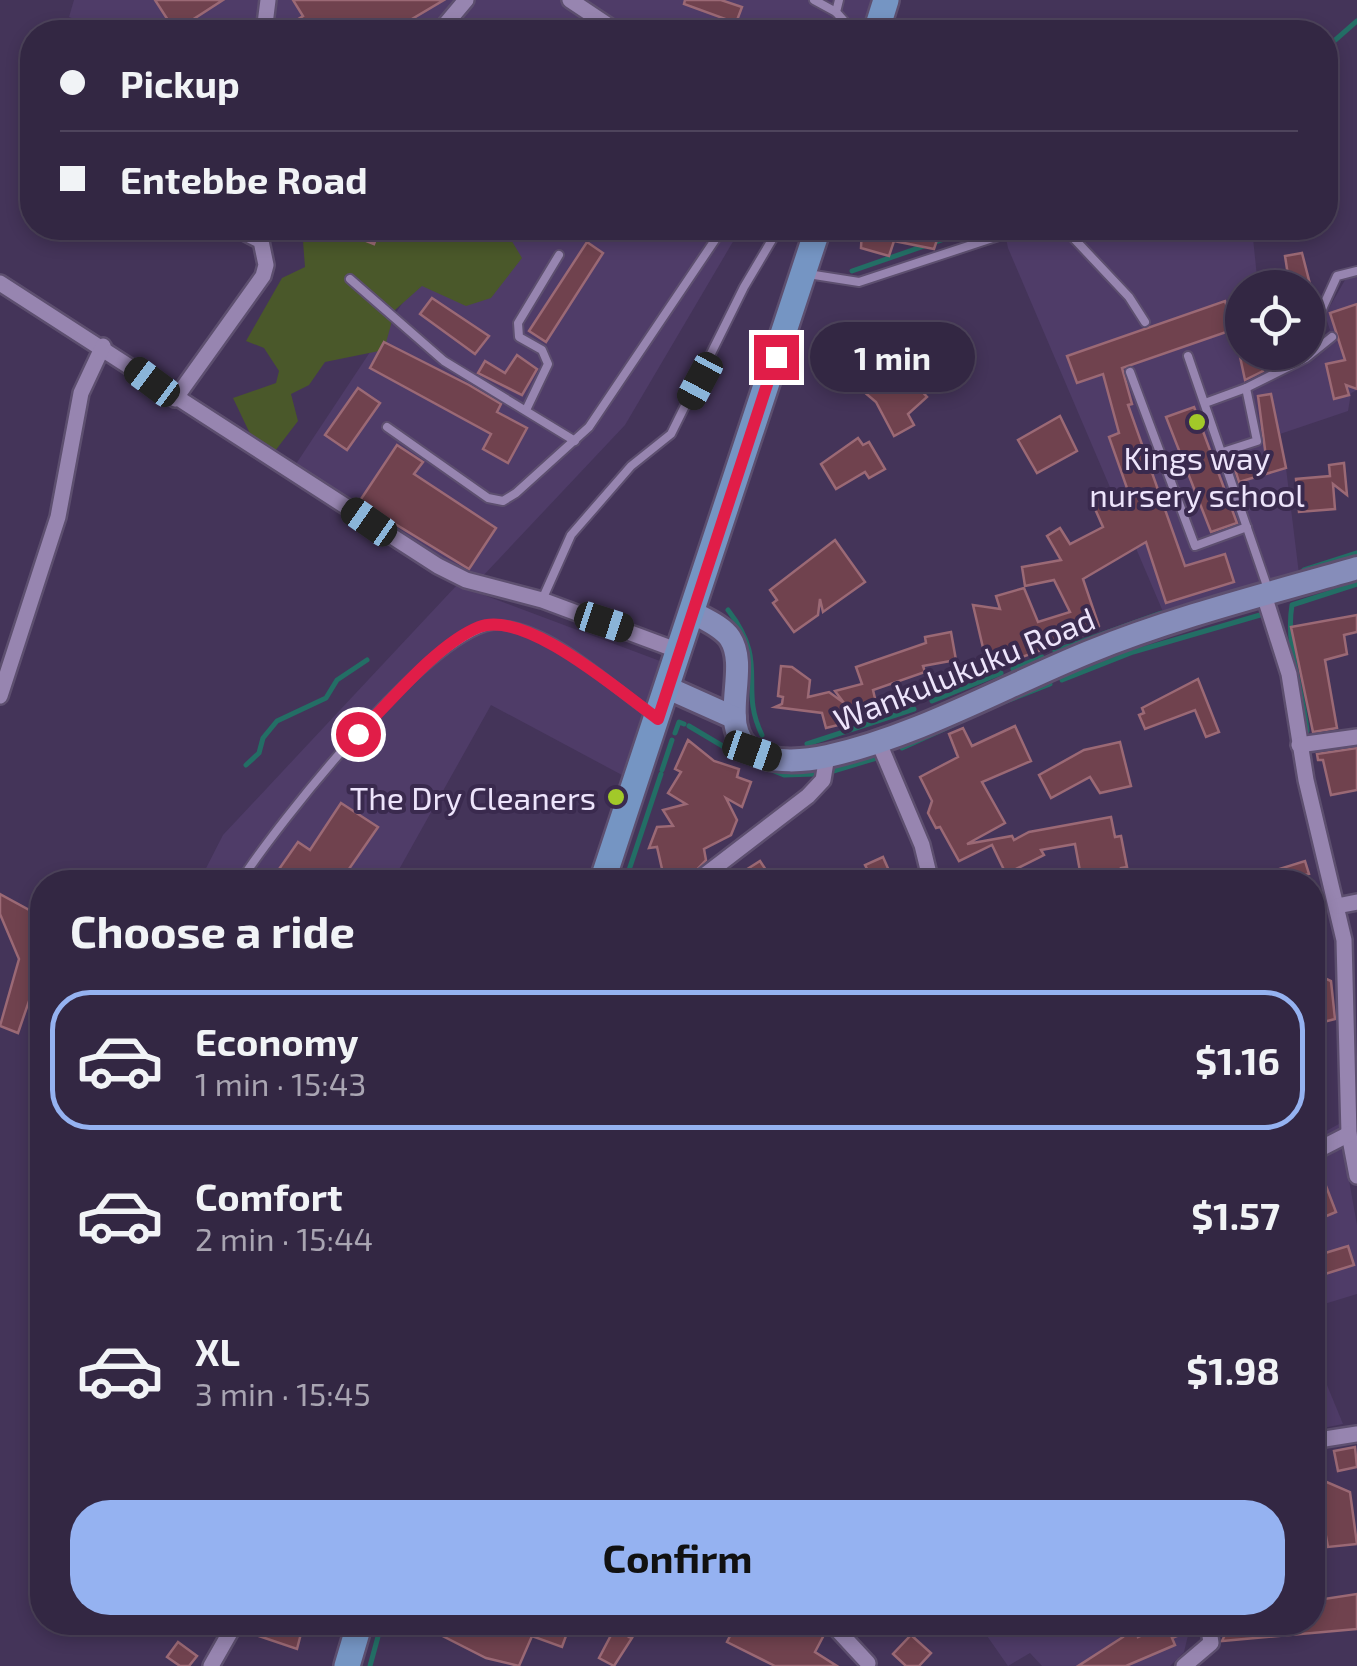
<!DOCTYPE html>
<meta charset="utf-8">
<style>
body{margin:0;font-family:"Exo 2",sans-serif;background:#3e334e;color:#f1f3f6;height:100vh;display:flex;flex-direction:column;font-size:38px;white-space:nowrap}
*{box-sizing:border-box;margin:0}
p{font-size:32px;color:#a9a5b2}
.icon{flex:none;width:55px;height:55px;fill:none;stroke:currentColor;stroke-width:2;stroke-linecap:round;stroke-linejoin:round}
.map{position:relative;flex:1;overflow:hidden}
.sheet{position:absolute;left:30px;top:870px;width:1295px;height:765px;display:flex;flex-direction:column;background:#332743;border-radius:40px;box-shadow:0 5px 15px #0003,0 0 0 2px #4e445c}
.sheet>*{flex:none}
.top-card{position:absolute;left:20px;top:20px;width:1318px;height:220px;border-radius:40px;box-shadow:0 5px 15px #0003,0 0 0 2px #4e445c;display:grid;align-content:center;height:220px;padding:0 40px;background:#332743}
.controls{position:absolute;left:1225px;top:270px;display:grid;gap:20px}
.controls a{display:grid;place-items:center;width:100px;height:100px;border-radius:50%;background:#332743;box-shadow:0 5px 15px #0003,0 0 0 2px #4e445c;font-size:50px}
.end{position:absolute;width:45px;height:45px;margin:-22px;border:12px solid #e11d48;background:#fff;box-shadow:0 0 0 5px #fff}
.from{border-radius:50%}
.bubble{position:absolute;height:70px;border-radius:35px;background:#332743;box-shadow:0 5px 15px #0003,0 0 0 2px #4e445c;font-size:32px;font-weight:700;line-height:70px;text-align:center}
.car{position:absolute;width:30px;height:60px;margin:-30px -15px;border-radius:12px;box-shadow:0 0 8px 2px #0007;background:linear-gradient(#222 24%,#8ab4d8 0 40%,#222 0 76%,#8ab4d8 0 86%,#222 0)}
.top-card b{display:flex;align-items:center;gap:35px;height:95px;font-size:38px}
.top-card b+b{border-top:2px solid #4e445c}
.top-card i{width:25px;height:25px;background:#f1f3f6}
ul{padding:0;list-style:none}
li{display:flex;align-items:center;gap:30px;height:140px;margin:0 20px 15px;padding:0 20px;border:5px solid transparent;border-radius:40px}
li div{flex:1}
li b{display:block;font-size:38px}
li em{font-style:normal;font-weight:700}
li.current{border-color:#95b2f1}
li>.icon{width:90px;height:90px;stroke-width:1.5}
h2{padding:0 40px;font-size:45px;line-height:120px}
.primary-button{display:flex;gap:20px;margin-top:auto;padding:20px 40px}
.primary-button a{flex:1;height:115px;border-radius:40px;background:#95b2f1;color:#111;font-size:40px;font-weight:700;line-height:115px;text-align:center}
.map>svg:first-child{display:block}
.built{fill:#4f3c68}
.green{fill:#4a582a}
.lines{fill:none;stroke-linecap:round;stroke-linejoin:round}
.stream{stroke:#236e65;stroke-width:5}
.building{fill:#70424e;stroke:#9b6975;stroke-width:2.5}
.service-casing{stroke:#5d4f6f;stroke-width:12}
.minor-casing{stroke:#5d4f6f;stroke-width:20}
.secondary-casing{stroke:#5d4f6f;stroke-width:28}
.primary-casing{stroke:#5d4f6f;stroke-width:30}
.service{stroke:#9785b0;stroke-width:8}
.minor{stroke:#9785b0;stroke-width:15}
.secondary{stroke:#868dba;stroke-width:22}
.primary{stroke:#7595c3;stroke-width:25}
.route{stroke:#e11d48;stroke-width:12}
.poi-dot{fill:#a2c929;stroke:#3a2a4e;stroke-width:4}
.labels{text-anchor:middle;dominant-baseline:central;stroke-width:8;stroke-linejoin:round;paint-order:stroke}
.poi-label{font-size:32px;fill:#ede4fb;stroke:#3a2a4e}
.street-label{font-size:32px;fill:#ede4fb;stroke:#3a2a4e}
</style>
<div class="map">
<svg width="1357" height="1666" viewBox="0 0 1357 1666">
<rect width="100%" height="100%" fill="#443459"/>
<g class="built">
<polygon points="74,0 876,0 866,32 106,32 69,17"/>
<polygon points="452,228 741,228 625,425 481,578 466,573 296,464"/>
<polygon points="1004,228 1252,228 1258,287 1242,288 1242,352 1266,353 1268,368 1308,352 1330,330 1325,315 1345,280 1357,276 1357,390 1351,393 1348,411 1277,435 1286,468 1299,574 1164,614 1008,248"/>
<polygon points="457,585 660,661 622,775 491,705 392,882 199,882 223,835"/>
<polygon points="1339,1124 1357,1225 1357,1294 1321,1305 1313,1326 1313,1138"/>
<polygon points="1313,1351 1343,1424 1313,1430"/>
<polygon points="978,1623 1191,1623 1184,1652 1170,1666 1042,1666 1030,1653 1008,1666"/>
</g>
<polygon class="green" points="302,228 519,228 510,238 522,258 491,298 466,306 422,286 395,310 384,350 325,362 309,385 291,394 298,421 275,451 254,442 233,398 276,383 279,371 264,348 246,341 282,278 305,267"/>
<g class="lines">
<g class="stream">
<polyline points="1325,49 1357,21"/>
<polyline points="852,271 976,228"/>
<polyline points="1304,570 1357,553"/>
<path d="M728,610c42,54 10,76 34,125"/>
<polyline points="1055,651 1161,613"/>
<polyline points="1013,669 1042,657"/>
<polyline points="1062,680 1133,652 1267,613"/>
<polyline points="932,701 1001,673"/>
<polyline points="1004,702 1050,684"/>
<polyline points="689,726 731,751"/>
<path d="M1307,731c-4,-42 -22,-85 -15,-126l65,-21"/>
<polyline points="675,733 679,722 684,724"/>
<polyline points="807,744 914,709"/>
<polyline points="902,748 953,725"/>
<polyline points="735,755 784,775 815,774"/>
<polyline points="246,765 259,753 263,738 277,721 326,698 337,680 367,660"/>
<polyline points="662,770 672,740"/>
<polyline points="830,772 880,757"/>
<polyline points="625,882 661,774"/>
<polyline points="370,1666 382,1622"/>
</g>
</g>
<g class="building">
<polygon points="155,0 223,0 175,31"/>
<polygon points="293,0 444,0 390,32 278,32 303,16"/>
<polygon points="685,0 721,0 742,7 736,23 684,4"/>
<polygon points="334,228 380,228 374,244"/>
<polygon points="862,228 898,228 938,237 934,249 894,241 889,256 861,248"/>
<polygon points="587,242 603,253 546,342 529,331"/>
<polygon points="1302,253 1311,288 1290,288 1285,256"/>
<polygon points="432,298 489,336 475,354 420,314"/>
<polygon points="1225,301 1235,329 1122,368 1132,404 1128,405 1185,566 1225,554 1234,582 1166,603 1146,542 1083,579 1099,626 1095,631 988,669 973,605 1000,609 996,596 1024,588 1038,622 1070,612 1054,580 1025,586 1022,567 1061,560 1047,536 1060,528 1070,544 1103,527 1092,502 1127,488 1109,437 1119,433 1103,374 1077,383 1067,356"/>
<polygon points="1357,304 1357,389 1346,385 1349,395 1334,399 1326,364 1345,360 1330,313"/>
<polygon points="845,341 858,348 853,357 880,377 899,356 903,360 910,352 934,375 920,389 927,397 908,414 914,425 894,436 876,402 843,374 838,383 818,371 834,342 842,346"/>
<polygon points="384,342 469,385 501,404 497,412 527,428 508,463 483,449 491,434 370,368"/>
<polygon points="1239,352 1259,352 1263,371 1245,380"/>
<polygon points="517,355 537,369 522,395 478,373 485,361 505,373"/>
<polygon points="358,388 380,403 347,450 325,435"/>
<polygon points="1271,394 1286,468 1239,482 1234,466 1266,457 1258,396"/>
<polygon points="1194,407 1237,523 1211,532 1166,417"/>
<polygon points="1060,416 1077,451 1037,473 1018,440"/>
<polygon points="858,438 863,445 869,442 885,469 869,478 865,472 836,489 821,464"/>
<polygon points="397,445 423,462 414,474 496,528 469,569 359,502"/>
<polygon points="1344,463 1347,495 1333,484 1335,509 1299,512 1296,479 1330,476 1329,465"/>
<polygon points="835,540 865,582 823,612 820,599 818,615 794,632 773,603 777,600 770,590"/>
<polygon points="1357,615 1357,632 1344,635 1347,654 1325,660 1337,728 1313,732 1291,627"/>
<polygon points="951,632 956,660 923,666 925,672 873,690 879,715 826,728 822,713 775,707 782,704 783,697 778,696 781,666 792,667 810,680 808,697 829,692 844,703 835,691 862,684 856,667 926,643 925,637"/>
<polygon points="1198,679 1219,732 1206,737 1195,710 1145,729 1139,715 1144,713 1142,708"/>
<polygon points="1015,726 1031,761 982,782 1005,823 967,844 1012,836 1014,840 1029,832 1111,817 1115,837 1121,836 1127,867 1121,868 1123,882 1082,882 1075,844 1041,850 1044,855 1006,874 992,845 959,861 940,827 936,828 928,813 932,801 920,777 958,757 949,734 963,728 972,746"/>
<polygon points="688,740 714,761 739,769 737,777 751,782 742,807 726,798 737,820 731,835 704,849 706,860 685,882 665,882 657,847 649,848 657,827 673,826 663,810 686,804 668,793 681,772 675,769"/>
<polygon points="1120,742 1131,786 1100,793 1090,777 1051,798 1039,775 1084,750"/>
<polygon points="1357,748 1357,790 1331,795 1323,760 1318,760 1317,754"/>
<polygon points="341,803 378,827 340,882 270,882 298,842 310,850"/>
<polygon points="883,857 894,882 843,882 868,871 865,865"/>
<polygon points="760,861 770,876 760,882 727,882"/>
<polygon points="1305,861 1309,874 1280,882 1276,870"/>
<polygon points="0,894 42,917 42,1005 29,1001 18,1033 0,1026 19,959 0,914"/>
<polygon points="1312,972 1331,981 1335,1019 1312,1025"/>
<polygon points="1326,1186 1336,1212 1312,1222 1312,1191"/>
<polygon points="1348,1246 1354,1265 1312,1278 1312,1257"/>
<polygon points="1355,1447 1357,1467 1338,1471 1334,1451"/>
<polygon points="1315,1477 1350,1492 1357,1544 1328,1547"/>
<polygon points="1357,1594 1357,1629 1222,1641 1231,1622 1312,1622 1312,1606 1324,1604 1324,1599"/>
<polygon points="247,1622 304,1622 297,1649 244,1631"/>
<polygon points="415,1622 450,1622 480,1635 492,1622 571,1622 562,1647 532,1636 519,1666 486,1658"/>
<polygon points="618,1622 636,1622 629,1637 632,1638 614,1666 599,1658"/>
<polygon points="737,1622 814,1622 825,1633 815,1652 837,1666 775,1666 727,1642"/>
<polygon points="1118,1622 1133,1622 1138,1637 1172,1622 1197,1622 1197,1628 1172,1638 1175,1645 1126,1666 1078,1666 1123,1637"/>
<polygon points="911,1635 931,1653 919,1666 906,1666 893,1654"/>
<polygon points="178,1642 197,1656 189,1666 180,1666 167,1657"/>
</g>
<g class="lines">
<defs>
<g id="service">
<polyline points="814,0 836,12"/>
<polyline points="839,0 836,12 854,32"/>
<polyline points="883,24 901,32"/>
<polyline points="1064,228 1129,297 1145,322"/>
<polyline points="808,274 859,282 1023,228"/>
<polyline points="350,279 444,361 575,441"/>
<polyline points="1322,309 1337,276 1357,271"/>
<polyline points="1188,356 1268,589"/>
<polyline points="1130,372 1195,546 1247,527"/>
<polyline points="1246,388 1306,358 1332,337"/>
<polyline points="1205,403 1246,388 1257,441 1223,452"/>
<polyline points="527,408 548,364 542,350 519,337 518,323 559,255"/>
<polyline points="387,427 488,498 503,501 516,493 589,427 723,228"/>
<polyline points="542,600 571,535 631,466 671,434 744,287 779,228"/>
<path d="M240,882c34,-54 198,-263 261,-257 53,5 107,59 149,88"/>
</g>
<g id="minor">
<polyline points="570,0 618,32"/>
<polyline points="264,32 268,0"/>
<polyline points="439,32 466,0"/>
<polyline points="0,283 438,566 466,580 542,600 679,651"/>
<polyline points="175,399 263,276 266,265 261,241 236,228"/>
<polyline points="1264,595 1289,674 1306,780 1344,940 1349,1134 1357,1176"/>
<polyline points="0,696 58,517 81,393 103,346"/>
<polyline points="879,743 922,845 931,882"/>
<polyline points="1299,745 1357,737"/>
<polyline points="696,882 808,796 823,780 827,756"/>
<polyline points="1337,906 1357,902"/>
<polyline points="1312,1153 1349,1134"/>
<polyline points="1312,1441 1357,1434"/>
<polyline points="830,1622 868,1663"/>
<polyline points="211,1666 236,1622"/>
<polyline points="1184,1666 1211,1643 1208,1622"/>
</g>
<g id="secondary">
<path d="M692,612c12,7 30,14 38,26 21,32 -15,90 23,114 20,12 53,9 75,4 90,-20 175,-69 261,-104 86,-35 178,-58 268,-84"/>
<polyline points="668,688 735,718"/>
</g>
<g id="primary">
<polyline points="876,32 886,0"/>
<polyline points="602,882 818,228"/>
<polyline points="347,1666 360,1622"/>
</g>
</defs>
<use href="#service" class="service-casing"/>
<use href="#minor" class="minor-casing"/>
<use href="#secondary" class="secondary-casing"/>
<use href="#primary" class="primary-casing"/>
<use href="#service" class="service"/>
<use href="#minor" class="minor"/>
<use href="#secondary" class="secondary"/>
<use href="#primary" class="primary"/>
</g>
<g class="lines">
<path class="route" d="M358,734c32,-32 79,-90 121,-107 47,-18 141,65 179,92l118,-362"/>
</g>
<g class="poi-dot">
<circle cx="1197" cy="422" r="10"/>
<circle cx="616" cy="797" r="10"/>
</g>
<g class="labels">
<g class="poi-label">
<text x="1197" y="457">Kings way<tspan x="1197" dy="37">nursery school</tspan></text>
<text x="596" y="797" text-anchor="end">The Dry Cleaners</text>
</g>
<g class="street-label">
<text transform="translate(964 668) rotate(-22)">Wankulukuku Road</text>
</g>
</g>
</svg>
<div class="controls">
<a><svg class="icon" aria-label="locate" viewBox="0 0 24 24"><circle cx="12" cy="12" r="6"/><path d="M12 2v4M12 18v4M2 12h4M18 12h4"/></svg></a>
</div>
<i class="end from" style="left:358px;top:734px"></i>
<i class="end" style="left:776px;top:357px"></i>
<div class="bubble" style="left:810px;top:322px;width:165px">1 min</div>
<i class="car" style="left:700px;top:381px;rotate:208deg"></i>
<i class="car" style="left:152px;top:382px;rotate:307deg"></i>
<i class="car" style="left:369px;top:522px;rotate:305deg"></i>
<i class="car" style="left:604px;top:622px;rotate:108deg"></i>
<i class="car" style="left:752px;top:751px;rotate:109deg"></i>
<div class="top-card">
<b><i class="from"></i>Pickup</b>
<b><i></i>Entebbe Road</b>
</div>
<section class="sheet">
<h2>Choose a ride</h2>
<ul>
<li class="current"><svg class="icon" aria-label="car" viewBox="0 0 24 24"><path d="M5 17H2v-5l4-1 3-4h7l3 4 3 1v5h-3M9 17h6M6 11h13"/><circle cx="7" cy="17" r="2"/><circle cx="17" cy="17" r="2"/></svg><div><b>Economy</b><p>1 min · 15:43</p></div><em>$1.16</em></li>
<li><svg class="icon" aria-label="car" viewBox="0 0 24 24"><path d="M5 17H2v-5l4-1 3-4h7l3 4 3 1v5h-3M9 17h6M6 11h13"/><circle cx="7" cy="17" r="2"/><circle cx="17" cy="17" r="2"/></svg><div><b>Comfort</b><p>2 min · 15:44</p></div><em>$1.57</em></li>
<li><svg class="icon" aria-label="car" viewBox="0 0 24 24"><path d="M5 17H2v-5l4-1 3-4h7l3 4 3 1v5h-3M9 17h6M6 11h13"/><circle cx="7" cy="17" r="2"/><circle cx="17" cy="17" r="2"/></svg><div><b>XL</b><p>3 min · 15:45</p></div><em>$1.98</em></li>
</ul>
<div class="primary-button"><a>Confirm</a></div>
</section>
</div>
